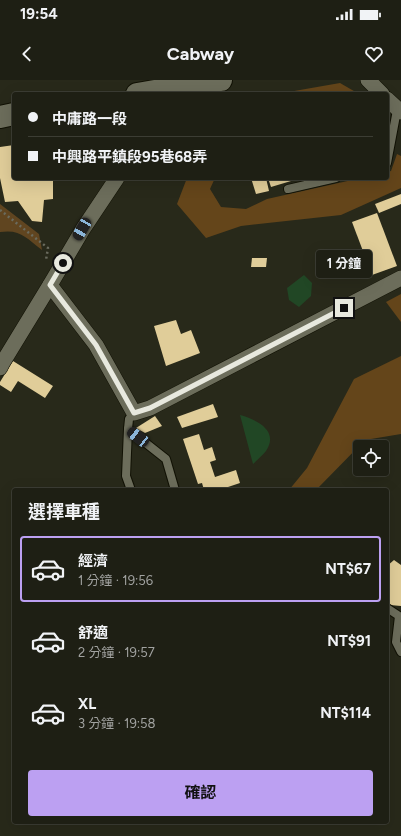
<!DOCTYPE html>
<html lang="zh-TW">
<meta charset="utf-8">
<style>
body{margin:0;font-family:Figtree,"Noto Sans TC",sans-serif;background:#2b2c22;color:#f1f3f6;height:100vh;display:flex;flex-direction:column;font-size:15px;white-space:nowrap}
*{box-sizing:border-box;margin:0}
p{font-size:13px;color:#a1a2a0}
.icon{flex:none;width:22px;height:22px;fill:none;stroke:currentColor;stroke-width:2;stroke-linecap:round;stroke-linejoin:round}
.map{position:relative;flex:1;overflow:hidden}
.sheet{position:absolute;left:12px;top:408px;width:377px;height:336px;display:flex;flex-direction:column;background:#1e1f14;border-radius:4px;box-shadow:0 4px 16px #0002,0 0 0 1px #3c3d34}
.sheet>*{flex:none}
.guide{position:absolute;left:12px;top:12px;width:377px;height:88px;border-radius:4px;box-shadow:0 4px 16px #0002,0 0 0 1px #3c3d34;display:grid;align-content:center;height:88px;padding:0 16px;background:#1e1f14}
.controls{position:absolute;left:353px;top:360px;display:grid;gap:8px}
.controls a{display:grid;place-items:center;width:36px;height:36px;border-radius:4px;background:#1e1f14;box-shadow:0 4px 16px #0002,0 0 0 1px #3c3d34;font-size:20px}
.end{position:absolute;width:18px;height:18px;margin:-9px;border:5px solid #e8e9df;background:#111;box-shadow:0 0 0 2px #111}
.from{border-radius:50%}
.bubble{position:absolute;height:28px;border-radius:4px;background:#1e1f14;box-shadow:0 4px 16px #0002,0 0 0 1px #3c3d34;font-size:13px;font-weight:700;line-height:28px;text-align:center}
.car{position:absolute;width:12px;height:24px;margin:-12px -6px;border-radius:5px;box-shadow:0 0 3px 1px #0007;background:linear-gradient(#222 24%,#8ab4d8 0 40%,#222 0 76%,#8ab4d8 0 86%,#222 0)}
.guide b{display:flex;align-items:center;gap:14px;height:38px;font-size:15px}
.guide b+b{border-top:1px solid #3c3d34}
.guide i{width:10px;height:10px;background:#f1f3f6}
ul{padding:0;list-style:none}
li{display:flex;align-items:center;gap:12px;height:66px;margin:0 8px 6px;padding:0 8px;border:2px solid transparent;border-radius:4px}
li div{flex:1}
li b{display:block;font-size:15px}
li em{font-style:normal;font-weight:700}
li.current{border-color:#bca0f2}
li>.icon{width:36px;height:36px;stroke-width:1.5}
h2{padding:0 16px;font-size:18px;line-height:48px}
.action{display:flex;gap:8px;margin-top:auto;padding:8px 16px}
.action a{flex:1;height:46px;border-radius:4px;background:#bca0f2;color:#111;font-size:16px;font-weight:700;line-height:46px;text-align:center}
.status{display:flex;justify-content:space-between;align-items:center;height:28px;padding:0 20px;background:#1e1f14;direction:ltr}
.status svg{height:11px;fill:currentColor}
header{display:flex;justify-content:space-between;align-items:center;height:52px;padding:0 16px;background:#1e1f14;font-size:18px;font-weight:700}
.map>svg:first-child{display:block}
.green{fill:#604520}
.forest{fill:#64451a}
.water{fill:#214725}
.building{fill:#e0cd99}
.lines{fill:none;stroke-linecap:round;stroke-linejoin:round}
.lane-casing{stroke:#111104;stroke-width:10}
.street-casing{stroke:#111104;stroke-width:16}
.secondary-casing{stroke:#111104;stroke-width:24}
.path{stroke:#6a6b5e;stroke-width:2.5;stroke-dasharray:2 3;stroke-linecap:butt}
.lane{stroke:#6c6d5b;stroke-width:8}
.street{stroke:#6c6d5b;stroke-width:15}
.secondary{stroke:#6c6d5b;stroke-width:22}
.route{stroke:#e8e9df;stroke-width:5}
</style>
<div class="status"><b>19:54</b><svg viewBox="0 0 49 12"><path d="M0 12V9h3v3zM5 12V6h3v6zM10 12V3h3v9zM15 12V0h3v12zM26 1h20v11H26zM47 4h2v5h-2z"/></svg></div>
<header><svg class="icon" aria-label="back" viewBox="0 0 24 24"><path d="M15 5l-7 7 7 7"/></svg>Cabway<svg class="icon" aria-label="heart" viewBox="0 0 24 24"><path d="M12 20l-8-8c-3-5 5-10 8-4 3-6 11-1 8 4z"/></svg></header>
<div class="map">
<svg width="401" height="756" viewBox="0 0 401 756">
<rect width="100%" height="100%" fill="#28291a"/>
<path class="green" d="M0,124l39,30 3,16c-16,-12 -21,-21 -42,-18z"/>
<g class="forest">
<polygon points="340,3 359,14 277,14"/>
<polygon points="397,74 401,76 401,108 341,135 241,146 206,158 177,124 187,98 215,98 210,109 221,127 246,129 267,119 361,98 387,98 387,92 391,91"/>
<polygon points="401,214 401,242 386,222"/>
<polygon points="401,276 401,354 365,360 316,410 289,410 307,388 354,299"/>
</g>
<g class="water">
<polygon points="304,195 312,203 311,216 299,227 289,220 287,208"/>
<path d="M240,335c15,4 40,15 26,36 -4,5 -9,9 -13,13z"/>
</g>
<g class="building">
<polygon points="14,65 14,98 53,98 53,119 44,120 42,142 32,141 18,121 5,122 0,98 0,67"/>
<polygon points="251,98 266,98 269,111 256,114"/>
<polygon points="268,98 291,98 291,101 271,107"/>
<polygon points="401,114 401,124 379,133 375,124"/>
<polygon points="377,133 397,186 372,195 352,142"/>
<polygon points="252,178 267,178 266,187 251,187"/>
<polygon points="176,240 181,254 191,250 200,273 166,286 154,246"/>
<polygon points="13,281 53,306 45,318 18,301 11,312 0,305 0,302"/>
<polygon points="213,324 218,337 182,348 177,337"/>
<polygon points="155,336 162,346 145,353 136,348"/>
<polygon points="199,354 204,370 212,367 216,380 210,382 215,397 236,390 240,403 219,410 204,410 202,403 198,404 183,359"/>
<polygon points="394,480 401,485 401,526 390,525 387,523 387,486"/>
</g>
<g class="lines">
<defs>
<g id="lane">
<polyline points="387,83 397,30"/>
<polyline points="288,109 336,98"/>
<polyline points="134,333 129,339 128,349 166,379 175,410"/>
<polyline points="128,349 126,396 131,410"/>
<polyline points="387,528 399,536 396,562 401,572"/>
</g>
<g id="street">
<polyline points="368,0 382,14"/>
<polyline points="387,19 401,32"/>
<polyline points="50,205 96,265 134,333 150,328 401,198"/>
<polyline points="0,288 3,282 50,205 83,149 117,98"/>
</g>
<g id="secondary">
<polyline points="137,14 221,0"/>
<polyline points="0,37 14,34"/>
</g>
</defs>
<use href="#lane" class="lane-casing"/>
<use href="#street" class="street-casing"/>
<use href="#secondary" class="secondary-casing"/>
<polyline class="path" points="0,130 48,168 46,180"/>
<use href="#lane" class="lane"/>
<use href="#street" class="street"/>
<use href="#secondary" class="secondary"/>
</g>
<g class="lines">
<polyline class="route" points="63,183 50,205 96,265 134,333 150,328 344,228"/>
</g>
</svg>
<div class="controls">
<a><svg class="icon" aria-label="locate" viewBox="0 0 24 24"><circle cx="12" cy="12" r="6"/><path d="M12 2v4M12 18v4M2 12h4M18 12h4"/></svg></a>
</div>
<i class="end from" style="left:63px;top:183px"></i>
<i class="end" style="left:344px;top:228px"></i>
<div class="bubble" style="left:316px;top:170px;width:56px">1 分鐘</div>
<i class="car" style="left:82px;top:149px;rotate:210deg"></i>
<i class="car" style="left:138px;top:357px;rotate:308deg"></i>
<div class="guide">
<b><i class="from"></i>中庸路一段</b>
<b><i></i>中興路平鎮段95巷68弄</b>
</div>
<section class="sheet">
<h2>選擇車種</h2>
<ul>
<li class="current"><svg class="icon" aria-label="car" viewBox="0 0 24 24"><path d="M5 17H2v-5l4-1 3-4h7l3 4 3 1v5h-3M9 17h6M6 11h13"/><circle cx="7" cy="17" r="2"/><circle cx="17" cy="17" r="2"/></svg><div><b>經濟</b><p>1 分鐘 · 19:56</p></div><em>NT$67</em></li>
<li><svg class="icon" aria-label="car" viewBox="0 0 24 24"><path d="M5 17H2v-5l4-1 3-4h7l3 4 3 1v5h-3M9 17h6M6 11h13"/><circle cx="7" cy="17" r="2"/><circle cx="17" cy="17" r="2"/></svg><div><b>舒適</b><p>2 分鐘 · 19:57</p></div><em>NT$91</em></li>
<li><svg class="icon" aria-label="car" viewBox="0 0 24 24"><path d="M5 17H2v-5l4-1 3-4h7l3 4 3 1v5h-3M9 17h6M6 11h13"/><circle cx="7" cy="17" r="2"/><circle cx="17" cy="17" r="2"/></svg><div><b>XL</b><p>3 分鐘 · 19:58</p></div><em>NT$114</em></li>
</ul>
<div class="action"><a>確認</a></div>
</section>
</div>
